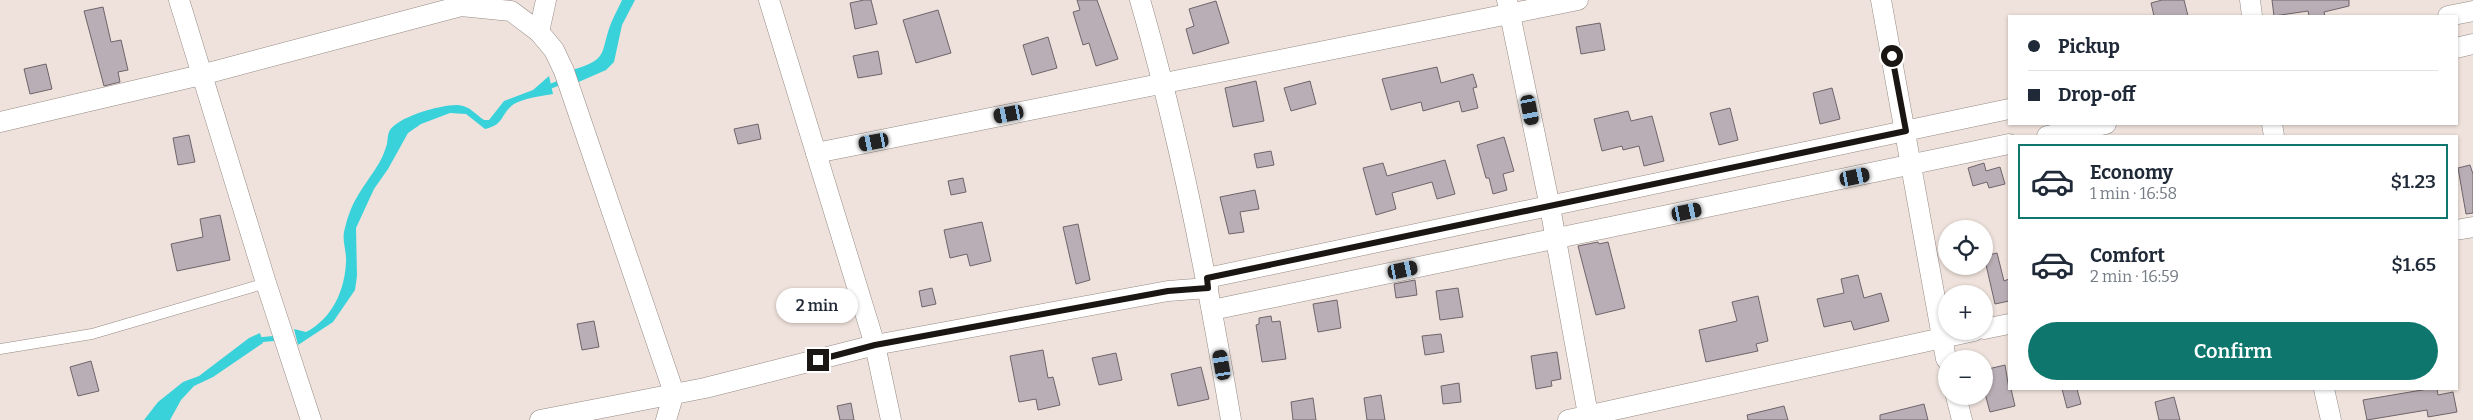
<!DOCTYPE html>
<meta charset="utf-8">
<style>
body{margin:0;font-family:Bitter,serif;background:#f2f2f3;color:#1f2937;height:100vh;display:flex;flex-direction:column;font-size:19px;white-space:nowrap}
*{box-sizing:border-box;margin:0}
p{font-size:16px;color:#747a83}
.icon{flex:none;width:28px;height:28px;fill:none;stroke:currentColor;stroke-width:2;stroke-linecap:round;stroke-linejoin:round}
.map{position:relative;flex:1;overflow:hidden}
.sheet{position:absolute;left:2008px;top:135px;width:450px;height:255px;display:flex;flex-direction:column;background:#fff;border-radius:0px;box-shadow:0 1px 4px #0004}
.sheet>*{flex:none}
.guide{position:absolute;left:2008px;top:15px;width:450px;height:110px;border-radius:0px;box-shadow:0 1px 4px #0004;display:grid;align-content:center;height:110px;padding:0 20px;background:#fff}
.controls{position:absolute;left:1938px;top:220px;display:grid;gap:10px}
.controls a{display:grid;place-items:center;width:55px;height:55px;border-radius:50%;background:#fff;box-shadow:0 1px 4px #0004;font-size:25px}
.end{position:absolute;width:22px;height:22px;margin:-11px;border:6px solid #1a1613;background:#fff;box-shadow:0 0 0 2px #fff}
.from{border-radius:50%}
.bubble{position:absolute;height:35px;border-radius:18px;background:#fff;box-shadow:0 1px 4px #0004;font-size:16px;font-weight:600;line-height:35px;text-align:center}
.car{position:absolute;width:15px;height:30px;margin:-15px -8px;border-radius:6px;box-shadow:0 0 4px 1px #0007;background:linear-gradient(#222 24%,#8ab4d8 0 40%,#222 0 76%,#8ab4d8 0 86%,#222 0)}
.guide b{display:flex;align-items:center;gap:18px;height:48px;font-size:19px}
.guide b+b{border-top:1px solid #e0e1e3}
.guide i{width:12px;height:12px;background:#1f2937}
ul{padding:9px 0 0;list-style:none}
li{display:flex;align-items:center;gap:15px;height:75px;margin:0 10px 8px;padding:0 10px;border:2px solid transparent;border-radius:0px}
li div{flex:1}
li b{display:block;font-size:19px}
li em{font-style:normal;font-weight:600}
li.active{border-color:#0f766e}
li>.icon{width:45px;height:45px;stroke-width:1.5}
.primary-button{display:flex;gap:10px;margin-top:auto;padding:10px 20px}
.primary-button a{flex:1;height:58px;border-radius:30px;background:#0f766e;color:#fff;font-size:20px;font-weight:600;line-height:58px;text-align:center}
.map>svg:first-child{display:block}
.water{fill:#39d2da}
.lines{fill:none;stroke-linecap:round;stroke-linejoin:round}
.stream{stroke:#39d2da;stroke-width:5}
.building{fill:#b9aeb5;stroke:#6e646a}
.service-casing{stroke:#958a84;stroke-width:11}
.minor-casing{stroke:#958a84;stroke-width:21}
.service{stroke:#fff;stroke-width:10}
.minor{stroke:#fff;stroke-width:20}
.route{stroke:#1a1613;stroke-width:6}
</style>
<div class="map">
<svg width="2473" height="420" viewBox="0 0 2473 420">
<rect width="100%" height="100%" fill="#efe2dc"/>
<g class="water">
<path d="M622,0h13l-13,25 -8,37 -8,8 -32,14 -2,-14c39,-11 27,-18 40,-49 3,-7 7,-14 10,-21z"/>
<path d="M549,76l4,18c-11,2 -29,4 -39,10 -14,10 -9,21 -29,25l-19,-15 -16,-1 -29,11 -13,9 -20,36 -14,20 -18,39 1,48 -2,14 -22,32 -35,23 -4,-16 12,3c26,-13 39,-42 40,-70 1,-11 -5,-22 -1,-34 7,-28 16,-37 31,-60 4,-6 8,-14 10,-21 2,-4 1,-10 3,-15 6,-15 54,-28 69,-27 12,1 17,9 26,15h5l15,-19 29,-11z"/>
<polygon points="260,333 263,343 213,377 194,386 181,400 170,420 144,420 158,402 183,382 199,376 249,338"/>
</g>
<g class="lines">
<g class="stream">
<polyline points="546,88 564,81"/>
<polyline points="257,340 279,338"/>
</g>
</g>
<g class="building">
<polygon points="864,0 871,0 877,24 855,29 850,3"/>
<polygon points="1077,0 1097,0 1118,59 1096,66 1089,43 1083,45 1073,12 1080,10"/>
<polygon points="2162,0 2184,0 2188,16 2154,16 2151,3"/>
<polygon points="2272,0 2349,0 2349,6 2324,12 2325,16 2309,16 2308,11 2274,16"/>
<polygon points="1216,1 1229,43 1193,54 1186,29 1194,26 1189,9"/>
<polygon points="103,7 111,42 121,40 128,70 118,72 120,82 104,86 84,11"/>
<polygon points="938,10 951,53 916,63 903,20"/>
<polygon points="1600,23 1605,50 1581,54 1576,27"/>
<polygon points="1048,37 1057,68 1032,75 1023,45"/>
<polygon points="878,51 882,74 858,78 853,56"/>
<polygon points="46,64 52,89 30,94 24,69"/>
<polygon points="1437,67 1441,83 1473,74 1477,87 1473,88 1478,108 1462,112 1459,101 1423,111 1421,102 1391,110 1382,79"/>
<polygon points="1256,81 1264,121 1233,127 1225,88"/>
<polygon points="1310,81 1316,104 1291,111 1284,88"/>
<polygon points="1832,88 1840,119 1820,124 1813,93"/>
<polygon points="1730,108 1738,140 1719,145 1710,113"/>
<polygon points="1628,111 1631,121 1652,116 1664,161 1644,166 1639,146 1623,150 1622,146 1602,151 1594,119"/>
<polygon points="758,124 761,139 738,144 734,129"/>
<polygon points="189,135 195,162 178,165 173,138"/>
<polygon points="1504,137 1514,171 1503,174 1507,190 1493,194 1489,178 1486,178 1477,145"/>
<polygon points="1271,151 1274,165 1257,168 1254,154"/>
<polygon points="1445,160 1455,194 1437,199 1432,182 1392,193 1396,209 1376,215 1363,168 1383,163 1387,176"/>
<polygon points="1984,163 1986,171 2000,167 2005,184 1989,188 1987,182 1973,186 1968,168"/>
<polygon points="2470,165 2473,174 2473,213 2466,214 2458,168"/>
<polygon points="963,178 966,192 951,195 948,181"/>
<polygon points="1255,190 1259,209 1240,212 1244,232 1229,234 1220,197"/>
<polygon points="220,215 230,260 177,271 171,244 203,237 200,219"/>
<polygon points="982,222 991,261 970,266 967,254 950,258 944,230"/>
<polygon points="1078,224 1090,280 1076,284 1063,227"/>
<polygon points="1598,242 1599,244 1608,242 1625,308 1596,315 1578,246"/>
<polygon points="1997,253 2004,281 2009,279 2009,301 1995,304 1984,256"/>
<polygon points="1858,275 1864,298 1881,293 1889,321 1854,330 1851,321 1824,327 1817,299 1844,293 1841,279"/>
<polygon points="1415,280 1417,295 1396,298 1394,284"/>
<polygon points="932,288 936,304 922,307 919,291"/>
<polygon points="1458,288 1463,317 1440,320 1436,291"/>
<polygon points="1758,296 1768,341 1756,344 1758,351 1706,362 1699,330 1737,321 1732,302"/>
<polygon points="1337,300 1341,328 1318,332 1313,304"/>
<polygon points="1271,316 1272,322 1280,321 1286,359 1262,362 1256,325 1259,324 1259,318"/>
<polygon points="594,321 599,347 582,350 577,324"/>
<polygon points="1441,334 1444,352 1425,355 1422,336"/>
<polygon points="1043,350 1048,378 1053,377 1060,405 1038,410 1036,399 1019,402 1010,356"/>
<polygon points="1557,352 1561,379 1551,381 1552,386 1536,389 1531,356"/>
<polygon points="1116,353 1122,380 1099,385 1092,358"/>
<polygon points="91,361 99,391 78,396 70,367"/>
<polygon points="2005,365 2009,389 2011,389 2015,406 1990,412 1984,390 1984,370"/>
<polygon points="1201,367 1209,399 1178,406 1171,374"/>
<polygon points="1459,383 1461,402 1443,404 1441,386"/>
<polygon points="2062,389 2077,389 2081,404 2067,408"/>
<polygon points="2428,389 2437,389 2438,395 2453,392 2457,412 2428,417 2427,410 2367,420 2363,400"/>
<polygon points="1381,395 1385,420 1367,420 1364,398"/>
<polygon points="2174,397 2180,420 2159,420 2155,402"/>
<polygon points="1313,398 1316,420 1293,420 1291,402"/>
<polygon points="851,403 854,420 840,420 837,406"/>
<polygon points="1924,404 1928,420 1880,420 1880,415"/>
<polygon points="1784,406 1788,420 1748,420 1747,415"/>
</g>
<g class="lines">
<defs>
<polyline id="service" points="0,349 92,334 266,283"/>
<g id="minor">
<polyline points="179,0 266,283 311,420"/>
<polyline points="769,0 875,345 891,420"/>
<path d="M1140,0c40,138 67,278 91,420"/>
<polyline points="1507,0 1550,207 1589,420"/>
<polyline points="1881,0 1946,359"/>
<polyline points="2250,0 2252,16"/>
<polyline points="2448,16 2473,11"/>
<polyline points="539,32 546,0"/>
<polyline points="2456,48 2473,44"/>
<polyline points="0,122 201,75 461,6 511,11 539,32 554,50 564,71 674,393 666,420"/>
<polyline points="2272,124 2274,136"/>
<polyline points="2047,136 2106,124"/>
<polyline points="816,153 1578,0"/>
<polyline points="2456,230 2473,227"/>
<polyline points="1207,278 2009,109"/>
<polyline points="1212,310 2009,144"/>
<polyline points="1984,329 2009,324"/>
<polyline points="2324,389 2331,420"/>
<polyline points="1956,396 1962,420"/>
<polyline points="540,420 705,388 875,345 1168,291 1208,288"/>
<polyline points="1568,420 1974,331"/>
</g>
</defs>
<use href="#service" class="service-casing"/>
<use href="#minor" class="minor-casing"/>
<use href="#service" class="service"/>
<use href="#minor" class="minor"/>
</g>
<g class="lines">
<polyline class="route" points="818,360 875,345 1168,291 1208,288 1207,278 1906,131 1892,56"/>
</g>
</svg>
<div class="controls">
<a><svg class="icon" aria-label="locate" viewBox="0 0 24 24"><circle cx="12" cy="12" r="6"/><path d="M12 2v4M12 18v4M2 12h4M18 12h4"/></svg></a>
<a>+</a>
<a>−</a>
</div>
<i class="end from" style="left:1892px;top:56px"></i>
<i class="end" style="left:818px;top:360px"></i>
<div class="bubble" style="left:776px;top:288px;width:82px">2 min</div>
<i class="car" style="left:1530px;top:110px;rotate:169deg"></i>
<i class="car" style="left:1009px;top:114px;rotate:259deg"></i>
<i class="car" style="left:874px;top:142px;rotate:259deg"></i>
<i class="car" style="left:1855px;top:177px;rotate:78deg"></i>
<i class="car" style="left:1687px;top:212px;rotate:78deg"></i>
<i class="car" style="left:1403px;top:270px;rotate:78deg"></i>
<i class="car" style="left:1222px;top:365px;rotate:350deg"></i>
<div class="guide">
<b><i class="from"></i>Pickup</b>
<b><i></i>Drop-off</b>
</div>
<section class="sheet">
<ul>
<li class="active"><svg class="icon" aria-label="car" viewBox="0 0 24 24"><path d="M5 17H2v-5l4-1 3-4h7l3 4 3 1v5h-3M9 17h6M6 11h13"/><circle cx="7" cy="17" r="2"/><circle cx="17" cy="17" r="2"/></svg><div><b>Economy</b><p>1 min · 16:58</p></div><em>$1.23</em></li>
<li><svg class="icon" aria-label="car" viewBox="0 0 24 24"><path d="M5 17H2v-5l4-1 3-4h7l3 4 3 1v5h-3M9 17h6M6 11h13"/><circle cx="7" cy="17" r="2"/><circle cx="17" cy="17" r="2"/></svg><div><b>Comfort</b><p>2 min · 16:59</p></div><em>$1.65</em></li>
</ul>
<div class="primary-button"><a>Confirm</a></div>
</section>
</div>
